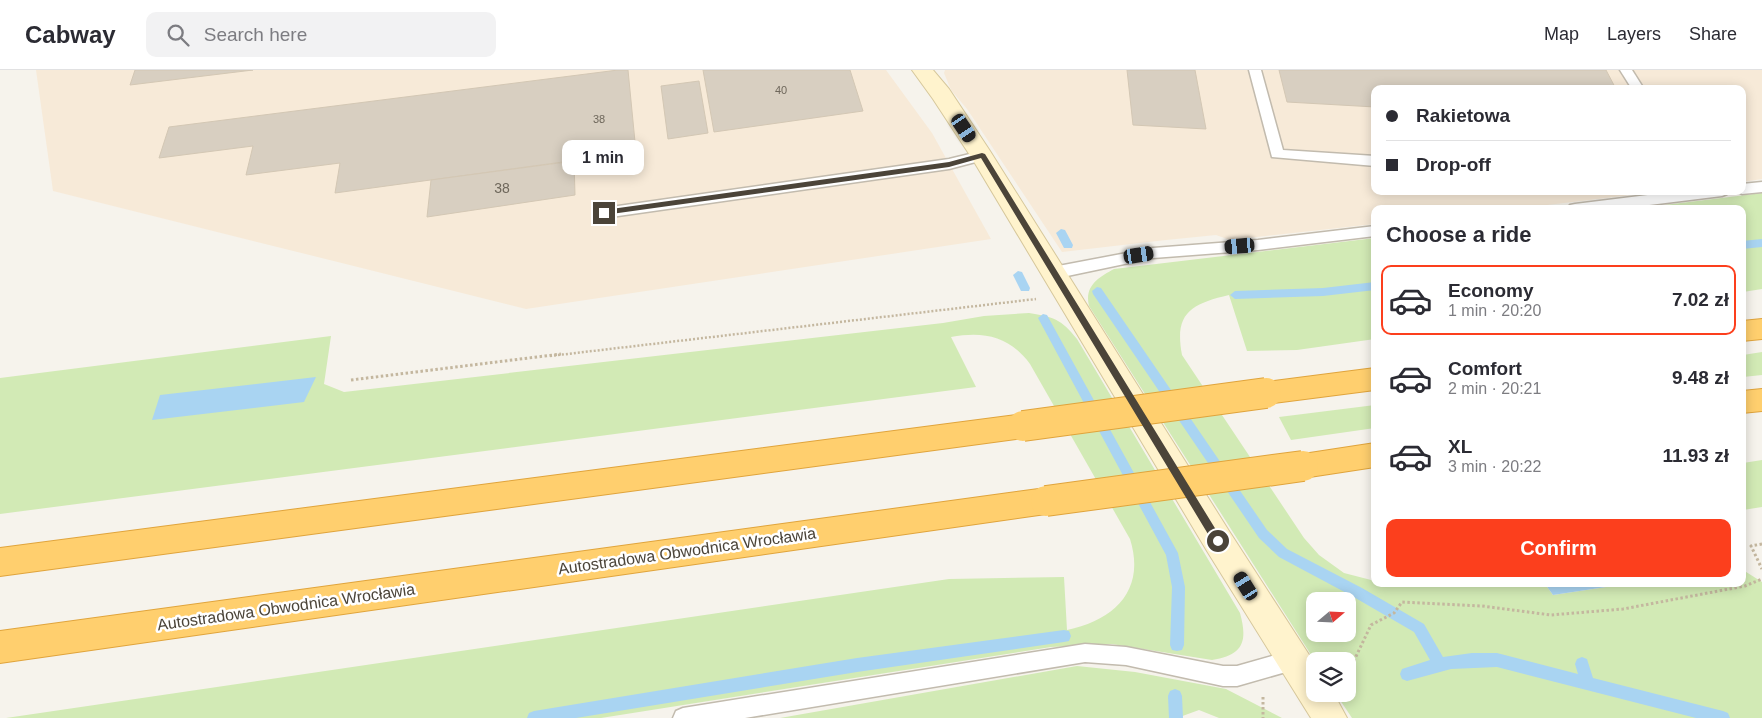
<!DOCTYPE html>
<meta charset="utf-8">
<style>
body{margin:0;font-family:Arial,sans-serif;background:#f2f2f3;color:#2b2b33;height:100vh;display:flex;flex-direction:column;font-size:19px;white-space:nowrap}
*{box-sizing:border-box;margin:0}
p{font-size:16px;color:#7c7c81}
.icon{flex:none;width:28px;height:28px;fill:none;stroke:currentColor;stroke-width:2;stroke-linecap:round;stroke-linejoin:round}
.map{position:relative;flex:1;overflow:hidden}
.panel{position:absolute;left:1371px;top:135px;width:375px;height:382px;display:flex;flex-direction:column;background:#fff;border-radius:10px;box-shadow:0 2px 12px #0003}
.panel>*{flex:none}
.banner{position:absolute;left:1371px;top:15px;width:375px;height:110px;border-radius:10px;box-shadow:0 2px 12px #0003;display:grid;align-content:center;height:110px;padding:0 15px;background:#fff}
.needle{width:32px;rotate:71deg}
.buttons{position:absolute;left:1306px;top:522px;display:grid;gap:10px}
.buttons a{display:grid;place-items:center;width:50px;height:50px;border-radius:10px;background:#fff;box-shadow:0 2px 12px #0003;font-size:25px}
.end{position:absolute;width:22px;height:22px;margin:-11px;border:6px solid #4b4439;background:#fff;box-shadow:0 0 0 2px #fff}
.from{border-radius:50%}
.bubble{position:absolute;height:35px;border-radius:10px;background:#fff;box-shadow:0 2px 12px #0003;font-size:16px;font-weight:700;line-height:35px;text-align:center}
.car{position:absolute;width:15px;height:30px;margin:-15px -8px;border-radius:6px;box-shadow:0 0 4px 1px #0007;background:linear-gradient(#222 24%,#8ab4d8 0 40%,#222 0 76%,#8ab4d8 0 86%,#222 0)}
.banner b{display:flex;align-items:center;gap:18px;height:48px;font-size:19px}
.banner b+b{border-top:1px solid #e1e1e2}
.banner i{width:12px;height:12px;background:#2b2b33}
ul{padding:0;list-style:none}
li{display:flex;align-items:center;gap:15px;height:70px;margin:0 10px 8px;padding:0 5px;border:2px solid transparent;border-radius:10px}
li div{flex:1}
li b{display:block;font-size:19px}
li em{font-style:normal;font-weight:700}
li.active{border-color:#fc3f1d}
li>.icon{width:45px;height:45px;stroke-width:1.5}
h2{padding:0 15px;font-size:22px;line-height:60px}
.button{display:flex;gap:10px;margin-top:auto;padding:10px 15px}
.button a{flex:1;height:58px;border-radius:10px;background:#fc3f1d;color:#fff;font-size:20px;font-weight:700;line-height:58px;text-align:center}
header{display:flex;align-items:center;gap:30px;box-sizing:border-box;height:70px;padding:0 25px;background:#fff;border-bottom:1px solid #e1e1e2}
header strong{font-size:24px}
nav{display:flex;gap:28px;margin-inline-start:auto;font-size:18px}
.search{width:350px;height:45px;background:#f2f2f3;display:flex;align-items:center;gap:12px;box-sizing:border-box;padding:0 18px;border-radius:10px;color:#7c7c81;font-size:19px}
.map>svg:first-child{display:block}
.commercial{fill:#f7ead8}
.green{fill:#d2eab5;fill-rule:evenodd}
.water{fill:#a9d4f2}
.lines{fill:none;stroke-linecap:round;stroke-linejoin:round}
.stream{fill:#a9d4f2;fill-rule:evenodd}
.building{fill:#d8cfc1;stroke:#d3c7b4}
.lane-casing{stroke:#c2bbae;stroke-width:3}
.secondary-casing{stroke:#d6c79b;stroke-width:2}
.highway-casing{stroke:#e0a43c;stroke-width:2}
.path-far1{stroke:#c4b79f;stroke-width:2.5;stroke-dasharray:2 2;stroke-linecap:butt}
.path{stroke:#c4b79f;stroke-width:3;stroke-dasharray:2.5 2.5;stroke-linecap:butt}
.lane{fill:#fff;fill-rule:evenodd}
.secondary{fill:#fff3cd;fill-rule:evenodd}
.highway{fill:#ffcf6e;fill-rule:evenodd}
.highway-bridge-casing{stroke:#e0a43c;stroke-width:32;stroke-linecap:butt}
.highway-bridge{stroke:#ffcf6e;stroke-width:30}
.route{fill:#4b4439}
.labels{text-anchor:middle;dominant-baseline:central;stroke-width:5;stroke-linejoin:round;paint-order:stroke}
.far-number-label{font-size:11px;fill:#6e675b}
.number-label{font-size:14px;fill:#6e675b}
.street-label{font-size:16px;fill:#4b4439;stroke:#fff}
</style>
<header>
<strong>Cabway</strong>
<div class="search"><svg class="icon" aria-label="search" viewBox="0 0 24 24"><circle cx="10" cy="10" r="6"/><path d="M15 15l6 6"/></svg>Search here</div>
<nav><a>Map</a><a>Layers</a><a>Share</a></nav>
</header>
<div class="map">
<svg width="1762" height="648" viewBox="0 0 1762 648">
<rect width="100%" height="100%" fill="#f6f3ec"/>
<g class="commercial">
<polygon points="36,0 886,0 932,63 991,169 526,239 53,121"/>
<polygon points="945,0 1762,0 1762,109 1743,112 1742,19 1375,19 1375,121 1665,121 1513,139 1375,139 1375,154 1230,170 1216,165 1166,170 1062,182 967,39 951,20 944,3"/>
</g>
<g class="green">
<polygon points="1762,123 1762,219 1743,222 1742,139 1632,139"/>
<path d="M1375,168v101l-78,11 -50,1 -18,-56c-38,9 -55,18 -47,60l122,183 15,17 25,18 31,8v3h170l8,11 73,-11h116l1,-14 19,12v136h-410l-16,-24h12v-33h-33l-226,-355c-5,-20 10,-29 25,-37zM1315,531h33v33h-33z"/>
<path d="M1029,243c25,4 32,6 48,26l163,274c8,29 3,42 -28,47l-100,-16 -61,3 -450,71h-595l943,-139 115,-2 3,53c48,-10 79,-40 63,-91l-100,-175c-21,-28 -46,-33 -79,-27l25,50 -976,127v-136l331,-42 -7,48 20,8 599,-69 41,-7z"/>
<polygon points="1762,282 1762,305 1743,307 1743,285"/>
<polygon points="1375,335 1375,358 1291,370 1279,347"/>
<polygon points="1762,390 1762,437 1743,440 1743,393"/>
<polygon points="1077,596 1135,602 1226,619 1282,648 1219,648 1199,640 1177,648 780,648"/>
</g>
<g class="water">
<polygon points="316,307 304,332 152,350 160,325"/>
<polygon points="1545,514 1626,514 1553,525"/>
</g>
<g class="lines">
<g class="stream">
<polygon points="1061,159 1065,160 1073,175 1072,178 1064,178 1056,163"/>
<polygon points="1762,169 1762,177 1742,179 1742,171"/>
<polygon points="1018,201 1022,202 1030,218 1029,221 1021,221 1013,205"/>
<polygon points="1375,212 1375,220 1323,226 1235,229 1230,225 1235,221 1323,218"/>
<polygon points="1097,217 1101,218 1267,460 1287,479 1362,518 1424,554 1443,587 1472,583 1497,583 1578,604 1575,594 1577,589 1582,587 1587,589 1593,608 1723,641 1728,643 1730,648 1696,648 1497,597 1451,599 1407,611 1402,609 1400,604 1402,599 1430,590 1414,562 1352,526 1279,487 1259,468 1093,224 1092,221"/>
<polygon points="1043,244 1047,245 1178,483 1185,517 1184,575 1182,580 1177,581 1172,580 1170,575 1172,517 1166,485 1038,248"/>
<polygon points="1064,560 1069,561 1071,566 1069,571 1064,572 857,602 576,648 527,648 529,643 534,641 857,588"/>
<polygon points="1175,619 1180,621 1182,626 1183,648 1169,648 1168,626 1170,621"/>
</g>
</g>
<g class="building">
<polygon points="135,0 253,0 130,15"/>
<polygon points="618,0 628,0 636,82 335,123 340,93 246,105 253,76 159,88 169,57"/>
<polygon points="703,0 850,0 863,41 714,62"/>
<polygon points="1127,0 1195,0 1206,59 1133,55"/>
<polygon points="1279,0 1606,0 1616,19 1375,19 1375,37 1287,32"/>
<polygon points="699,11 708,63 668,69 661,16"/>
<polygon points="574,91 575,125 427,147 431,110"/>
</g>
<g class="lines">
<defs>
<g id="lane">
<polygon points="1249,0 1261,0 1283,80 1375,86 1375,96 1272,87"/>
<polygon points="1620,0 1632,0 1644,19 1632,19"/>
<polygon points="982,81 987,83 989,86 987,89 949,99 604,148 599,147 597,143 599,139 604,138 949,89"/>
<polygon points="1762,112 1762,122 1742,124 1736,121 1742,121 1742,114"/>
<polygon points="1680,121 1729,121 1727,124 1722,126 1617,139 1568,139 1570,135 1575,134"/>
<polygon points="1375,156 1375,166 1258,180 1153,188 1053,209 1048,207 1046,203 1048,199 1053,197 1153,178 1258,170"/>
<polygon points="1085,574 1126,577 1223,596 1237,596 1293,580 1300,583 1303,590 1300,597 1293,600 1237,616 1223,616 1126,595 1085,592 745,648 673,648 676,641 683,638"/>
</g>
<polygon id="secondary" points="912,0 933,0 949,19 990,81 1229,461 1315,594 1315,624 1334,624 1347,648 1311,648 1207,481 973,90 933,29"/>
<g id="highway">
<polygon points="1762,249 1762,269 1742,271 1742,251"/>
<polygon points="1375,298 1375,320 1266,334 1256,331 1252,323 1256,315 1266,312"/>
<polygon points="1762,319 1762,341 1742,343 1742,321"/>
<polygon points="1023,344 1033,348 1037,356 1033,364 1023,368 0,506 0,478"/>
<polygon points="1375,373 1375,397 1303,408 1293,405 1289,396 1293,387 1303,384"/>
<polygon points="1046,418 1056,422 1061,431 1056,440 1046,444 0,593 0,561"/>
</g>
</defs>
<use href="#lane" class="lane-casing"/>
<use href="#secondary" class="secondary-casing"/>
<use href="#highway" class="highway-casing"/>
<polyline class="path-far1" points="550,286 1036,229"/>
<g class="path">
<polyline points="351,310 561,284"/>
<polyline points="1762,474 1751,476 1762,499"/>
<polyline points="1348,599 1351,597 1371,555 1394,543 1402,532 1482,536 1551,545 1623,539 1745,516 1762,509"/>
<polyline points="1263,627 1263,648"/>
</g>
<use href="#lane" class="lane"/>
<use href="#secondary" class="secondary"/>
<use href="#highway" class="highway"/>
<defs>
<g id="highway-bridge">
<polyline points="1023,356 1266,323"/>
<polyline points="1046,431 1303,396"/>
</g>
</defs>
<use href="#highway-bridge" class="highway-bridge-casing"/>
<use href="#highway-bridge" class="highway-bridge"/>
</g>
<polygon class="route" points="982,83 985,84 1221,468 1221,474 1214,474 981,88 949,97 604,145 600,143 604,140 949,92"/>
<g class="labels">
<g class="far-number-label">
<text x="781" y="20">40</text>
<text x="599" y="49">38</text>
</g>
<g class="number-label">
<text x="502" y="118">38</text>
</g>
<g class="street-label">
<text transform="translate(687 481) rotate(-8)">Autostradowa Obwodnica Wrocławia</text>
<text transform="translate(286 537) rotate(-8)">Autostradowa Obwodnica Wrocławia</text>
</g>
</g>
</svg>
<div class="buttons">
<a><svg class="needle" viewBox="-14 -14 28 28"><path d="M0-13l5 13h-10z" fill="#e53935"/><path d="M0 13l5-13h-10z" fill="#7c7c81"/></svg></a>
<a><svg class="icon" aria-label="layers" viewBox="0 0 24 24"><path d="M12 4l9 5-9 5-9-5zM3 14l9 5 9-5"/></svg></a>
</div>
<i class="end from" style="left:1218px;top:471px"></i>
<i class="end" style="left:604px;top:143px"></i>
<div class="bubble" style="left:562px;top:70px;width:82px">1 min</div>
<i class="car" style="left:964px;top:58px;rotate:146deg"></i>
<i class="car" style="left:1240px;top:176px;rotate:265deg"></i>
<i class="car" style="left:1139px;top:185px;rotate:81deg"></i>
<i class="car" style="left:1246px;top:516px;rotate:328deg"></i>
<div class="banner">
<b><i class="from"></i>Rakietowa</b>
<b><i></i>Drop-off</b>
</div>
<section class="panel">
<h2>Choose a ride</h2>
<ul>
<li class="active"><svg class="icon" aria-label="car" viewBox="0 0 24 24"><path d="M5 17H2v-5l4-1 3-4h7l3 4 3 1v5h-3M9 17h6M6 11h13"/><circle cx="7" cy="17" r="2"/><circle cx="17" cy="17" r="2"/></svg><div><b>Economy</b><p>1 min · 20:20</p></div><em>7.02 zł</em></li>
<li><svg class="icon" aria-label="car" viewBox="0 0 24 24"><path d="M5 17H2v-5l4-1 3-4h7l3 4 3 1v5h-3M9 17h6M6 11h13"/><circle cx="7" cy="17" r="2"/><circle cx="17" cy="17" r="2"/></svg><div><b>Comfort</b><p>2 min · 20:21</p></div><em>9.48 zł</em></li>
<li><svg class="icon" aria-label="car" viewBox="0 0 24 24"><path d="M5 17H2v-5l4-1 3-4h7l3 4 3 1v5h-3M9 17h6M6 11h13"/><circle cx="7" cy="17" r="2"/><circle cx="17" cy="17" r="2"/></svg><div><b>XL</b><p>3 min · 20:22</p></div><em>11.93 zł</em></li>
</ul>
<div class="button"><a>Confirm</a></div>
</section>
</div>
